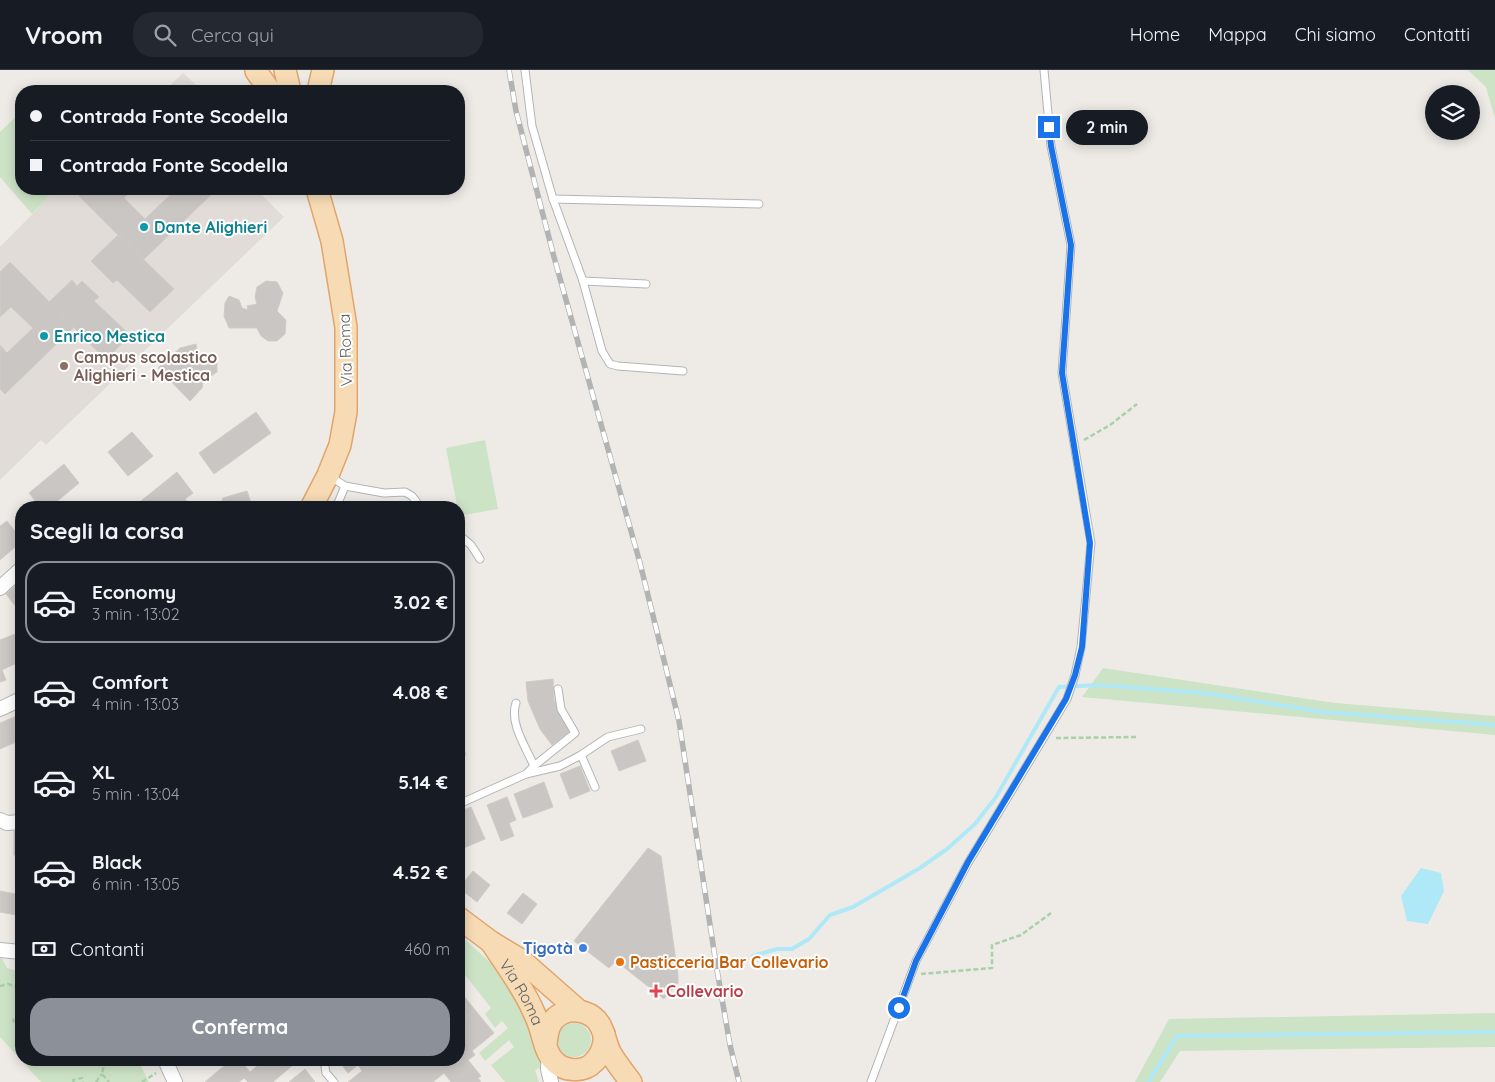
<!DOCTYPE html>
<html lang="it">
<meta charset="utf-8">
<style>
body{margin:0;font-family:Quicksand,sans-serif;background:#242831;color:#f1f3f6;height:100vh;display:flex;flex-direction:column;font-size:19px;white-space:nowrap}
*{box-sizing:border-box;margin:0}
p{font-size:16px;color:#9ea1a6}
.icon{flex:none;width:28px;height:28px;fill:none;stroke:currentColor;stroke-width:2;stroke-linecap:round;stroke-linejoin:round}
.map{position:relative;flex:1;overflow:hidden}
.details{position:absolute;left:15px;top:431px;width:450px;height:565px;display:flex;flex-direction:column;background:#171b24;border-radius:20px;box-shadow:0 2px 12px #0003}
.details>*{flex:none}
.top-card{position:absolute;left:15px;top:15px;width:450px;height:110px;border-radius:20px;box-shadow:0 2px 12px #0003;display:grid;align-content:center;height:110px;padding:0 15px;background:#171b24}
.tools{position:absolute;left:1425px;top:15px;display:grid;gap:10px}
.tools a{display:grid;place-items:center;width:55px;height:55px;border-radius:50%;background:#171b24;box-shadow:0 2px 12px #0003;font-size:25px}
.end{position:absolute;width:22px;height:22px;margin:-11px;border:6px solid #1a73e8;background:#fff;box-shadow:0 0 0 2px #fff}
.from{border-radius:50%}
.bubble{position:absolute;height:35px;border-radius:18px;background:#171b24;box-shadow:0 2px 12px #0003;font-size:16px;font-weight:800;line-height:35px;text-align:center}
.top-card b{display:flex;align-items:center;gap:18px;height:48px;font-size:19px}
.top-card b+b{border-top:1px solid #363941}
.top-card i{width:12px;height:12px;background:#f1f3f6}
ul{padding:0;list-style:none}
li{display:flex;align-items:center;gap:15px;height:82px;margin:0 10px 8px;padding:0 5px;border:2px solid transparent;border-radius:20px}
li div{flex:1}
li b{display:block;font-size:19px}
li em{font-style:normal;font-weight:800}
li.active{border-color:#8c9099}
li>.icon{width:45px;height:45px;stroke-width:1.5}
h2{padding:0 15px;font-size:22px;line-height:60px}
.pay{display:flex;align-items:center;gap:12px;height:55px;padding:0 15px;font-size:19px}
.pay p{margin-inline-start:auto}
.button{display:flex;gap:10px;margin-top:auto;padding:10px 15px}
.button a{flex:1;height:58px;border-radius:20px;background:#8c9099;color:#fff;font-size:20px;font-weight:800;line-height:58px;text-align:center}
header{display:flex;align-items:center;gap:30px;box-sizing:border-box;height:70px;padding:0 25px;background:#171b24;border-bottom:1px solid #363941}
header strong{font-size:24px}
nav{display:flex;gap:28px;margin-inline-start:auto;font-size:18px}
.search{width:350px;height:45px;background:#242831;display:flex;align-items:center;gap:12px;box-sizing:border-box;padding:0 18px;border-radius:20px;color:#9ea1a6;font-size:19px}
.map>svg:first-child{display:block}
.education{fill:#e1dcd8}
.green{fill:#cde3c6}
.water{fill:#afe8f6}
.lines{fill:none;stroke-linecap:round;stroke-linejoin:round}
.stream{stroke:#afe8f6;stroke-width:4}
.building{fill:#cac6c3;stroke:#d2cbc5}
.lane-casing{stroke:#b1b5b7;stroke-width:9}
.street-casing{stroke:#b1b5b7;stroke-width:16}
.primary-casing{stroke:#e2a46c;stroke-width:24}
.path{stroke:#a8d1aa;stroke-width:2.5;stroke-dasharray:5 2.5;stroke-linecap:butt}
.lane{stroke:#fff;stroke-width:7}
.street{stroke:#fff;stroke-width:14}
.primary{stroke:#f6dbb4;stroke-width:21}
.rail-casing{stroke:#b2b3b3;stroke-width:5.5}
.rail{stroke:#fff;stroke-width:4;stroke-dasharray:11;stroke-linecap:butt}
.route{stroke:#1a73e8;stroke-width:6}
.culture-dot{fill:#0f9aa8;stroke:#fff;stroke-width:2}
.education-dot{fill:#8d6e63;stroke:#fff;stroke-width:2}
.shop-dot{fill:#3f7fe0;stroke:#fff;stroke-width:2}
.food-dot{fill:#e8710a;stroke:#fff;stroke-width:2}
.health-dot{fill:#e0444e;stroke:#fff;stroke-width:2}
.labels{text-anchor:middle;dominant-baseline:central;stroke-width:4;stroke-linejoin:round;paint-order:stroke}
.culture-label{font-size:16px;font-weight:bold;fill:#0d838f;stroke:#fff;text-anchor:start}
.street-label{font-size:16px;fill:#5e6365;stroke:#fff}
.education-label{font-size:16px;font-weight:bold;fill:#785e54;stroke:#fff;text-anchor:start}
.shop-label{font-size:16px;font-weight:bold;fill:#366cbe;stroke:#fff;text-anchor:end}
.food-label{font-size:16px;font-weight:bold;fill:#c56008;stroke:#fff;text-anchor:start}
.health-label{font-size:16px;font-weight:bold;fill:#be3a42;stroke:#fff;text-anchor:start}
</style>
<header>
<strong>Vroom</strong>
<div class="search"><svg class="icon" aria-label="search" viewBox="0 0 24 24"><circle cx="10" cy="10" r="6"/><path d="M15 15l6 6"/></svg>Cerca qui</div>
<nav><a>Home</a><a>Mappa</a><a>Chi siamo</a><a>Contatti</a></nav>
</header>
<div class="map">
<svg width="1495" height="1012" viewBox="0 0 1495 1012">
<rect width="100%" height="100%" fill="#eeebe6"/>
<g class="education">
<polygon points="183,3 196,15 188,21 164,21"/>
<polygon points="57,119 256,119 284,147 46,375 41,370 0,410 0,177"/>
</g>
<g class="green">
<polygon points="1468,0 1495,0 1495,49 1486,17"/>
<polygon points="21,42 21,119 57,119 32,144 0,107 0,62"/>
<polygon points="485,370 498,439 459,446 446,378"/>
<polygon points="1103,598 1335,633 1495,646 1495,665 1082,627"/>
<polygon points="459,864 492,894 506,909 533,956 543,997 535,1000 539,1012 505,1012 491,995 514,977 509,970 485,991 479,983 508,958 502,951 495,958 485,944 491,938 459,897"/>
<polygon points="0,888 2,888 7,898 21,902 21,990 138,990 149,1012 41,1012 0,967"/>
<polygon points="1495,943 1495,977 1180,981 1160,1012 1135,1012 1169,949"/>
<circle cx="574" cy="970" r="17"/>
</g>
<polygon class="water" points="1421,798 1441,803 1444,821 1428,854 1407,851 1401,826"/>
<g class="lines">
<g class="stream">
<polyline points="753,886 777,879 792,879 809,869 830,845 853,837 920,798 947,779 975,754 996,727 1059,617 1100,615 1204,623 1323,642 1495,655"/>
<polyline points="1148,1012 1177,966 1495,962"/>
</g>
</g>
<g class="building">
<polygon points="86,119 133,119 124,128 145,149 170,125 165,119 209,119 213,123 143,190 79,126"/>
<polygon points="118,165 174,219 150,242 117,210 113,213 91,191"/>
<polygon points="10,192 74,257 5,324 0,319 0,275 7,283 33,258 11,237 0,247 0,202"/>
<polygon points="72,210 77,216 82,211 99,227 94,231 130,265 106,290 49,232"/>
<polygon points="266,211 277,212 283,223 277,241 286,250 285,264 277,271 268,271 261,266 257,258 229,258 224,246 225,233 229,226 239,230 242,238 248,240 247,236 257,234 255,227 257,217"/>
<polygon points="196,274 197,283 200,289 217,290 217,302 211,306 204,307 202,318 190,331 158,298 180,278"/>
<polygon points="256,342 271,363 214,404 199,383"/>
<polygon points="132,362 153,386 128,406 108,382"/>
<polygon points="64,394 79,413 49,438 41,438 29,423"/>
<polygon points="177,402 193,423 185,429 191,437 138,438 136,435"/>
<polygon points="247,421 251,433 250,438 219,438 223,428"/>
<polygon points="7,451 21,469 21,472 0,490 0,456"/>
<polygon points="21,511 21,543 6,524"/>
<polygon points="20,562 21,566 21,591 2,600 6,610 0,612 0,570"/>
<polygon points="553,609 554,630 572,660 552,675 540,659 528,631 526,612"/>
<polygon points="21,644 21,670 0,679 0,653"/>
<polygon points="459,668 466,685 459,689"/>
<polygon points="638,670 646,691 619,701 611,681"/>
<polygon points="580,696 590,721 570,729 560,704"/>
<polygon points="544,712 553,737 523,748 514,724"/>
<polygon points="507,727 516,750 509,753 514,766 501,771 487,735"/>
<polygon points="471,737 485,769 459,780 459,742"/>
<rect x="14" y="761" width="7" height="24"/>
<polygon points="648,778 661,786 678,905 678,913 664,929 616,891 609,898 574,871"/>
<polygon points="473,801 490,815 477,832 459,818"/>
<polygon points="0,821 21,825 21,846 0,842"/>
<polygon points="523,823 537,834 522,854 507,843"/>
<polygon points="459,920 475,940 459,953"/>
<polygon points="475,940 494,963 472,981 475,985 468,990 481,1006 478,1008 481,1012 451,1012 444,1003 433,1012 348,1012 362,1001 358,995 348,1003 338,990 387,990 394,998 404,990 459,990 459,953"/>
<polygon points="231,990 240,990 250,1002 264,990 291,990 294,994 273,1012 248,1012 244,1008 239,1012 205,1012"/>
<polygon points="387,990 404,990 394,998"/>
<polygon points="305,999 315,1012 289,1012"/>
</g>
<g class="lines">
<defs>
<g id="lane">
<polyline points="525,0 532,56 553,129 583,211 602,281 610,294 618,296 683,301"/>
<polyline points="553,129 759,134"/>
<polyline points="583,211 646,214"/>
<polyline points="331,407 345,416 336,438"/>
<polyline points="345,416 384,423 405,422 412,426 416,431 417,438"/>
<polyline points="459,465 471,475 480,489"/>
<path d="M516,633c-7,20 10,44 18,63"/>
<polyline points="581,685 595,717"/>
<polyline points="526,704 560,696 581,685 608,667 641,659"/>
<polyline points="459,734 526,704 534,696 575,663 561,639 558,619"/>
<polyline points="324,990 326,1003 334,1012"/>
<polyline points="871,1012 916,891 968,793 1067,629 1075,605 1081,577 1091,473 1062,303 1071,175 1051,76 1044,0"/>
</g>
<g id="street">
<polyline points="0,518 21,499"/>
<polyline points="0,639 21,629"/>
<polyline points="0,750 7,753 21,752"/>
<polyline points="0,880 21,882"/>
<polyline points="549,983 548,999 551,1012"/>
<polyline points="165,990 175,1012"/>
</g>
<g id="primary">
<polyline points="285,0 290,21"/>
<polyline points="256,1 270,21"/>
<polyline points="318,21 323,0"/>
<polyline points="311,438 328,405 340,375 346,342 346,257 332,171 317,119"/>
<polyline points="459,848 491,872 521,890 579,941"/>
<path id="s1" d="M491,872c13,20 28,40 39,62 3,7 7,14 9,21 4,11 6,26 14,35 10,12 31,13 41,2 8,-8 11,-17 10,-28"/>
<path d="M546,975c1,-13 3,-26 17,-32 13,-5 30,-1 37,12 5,9 6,20 11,29 6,10 13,19 20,28"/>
</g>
</defs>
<use href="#lane" class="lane-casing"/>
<use href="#street" class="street-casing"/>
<use href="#primary" class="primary-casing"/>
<g class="path">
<polyline points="1084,370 1110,355 1137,334"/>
<polyline points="1056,668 1138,667"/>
<polyline points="921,904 992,898 992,875 1021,865 1051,843"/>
<polyline points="0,916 8,914 17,917 21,924"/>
<polyline points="21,947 20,946 13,950 21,960"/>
<polyline points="105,990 102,1004 109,1012"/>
<polyline points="74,1012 73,1010 82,1008 83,1012"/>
<polyline points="96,1012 102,1004"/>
<polyline points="142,1012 156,1003"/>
</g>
<use href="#lane" class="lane"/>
<use href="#street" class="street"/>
<use href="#primary" class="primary"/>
<defs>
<polyline id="rail" points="509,0 516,41 554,187 640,493 679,651 716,894 730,975 739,1012"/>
</defs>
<use href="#rail" class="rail-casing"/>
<use href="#rail" class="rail"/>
</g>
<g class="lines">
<polyline class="route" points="899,938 916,891 968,792 1066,629 1075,605 1082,577 1090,473 1062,303 1071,175 1051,76 1049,57"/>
</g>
<g class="culture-dot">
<circle cx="144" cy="157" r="5"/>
<circle cx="44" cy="266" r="5"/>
</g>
<circle class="education-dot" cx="64" cy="296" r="5"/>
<circle class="shop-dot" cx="583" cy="878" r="5"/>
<circle class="food-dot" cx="620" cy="892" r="5"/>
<path class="health-dot" d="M653.5 913.5h5v5h5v5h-5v5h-5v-5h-5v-5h5z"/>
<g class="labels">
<g class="culture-label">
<text x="154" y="157">Dante Alighieri</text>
<text x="54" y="266">Enrico Mestica</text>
</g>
<g class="street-label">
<text transform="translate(345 280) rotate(-92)">Via Roma</text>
<text stroke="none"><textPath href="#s1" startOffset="59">Via Roma</textPath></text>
</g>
<g class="education-label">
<text x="74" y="287">Campus scolastico<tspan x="74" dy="18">Alighieri - Mestica</tspan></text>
</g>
<g class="shop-label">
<text x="573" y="878">Tigotà</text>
</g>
<g class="food-label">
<text x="630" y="892">Pasticceria Bar Collevario</text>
</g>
<g class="health-label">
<text x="666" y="921">Collevario</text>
</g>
</g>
</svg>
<div class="tools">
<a><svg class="icon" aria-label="layers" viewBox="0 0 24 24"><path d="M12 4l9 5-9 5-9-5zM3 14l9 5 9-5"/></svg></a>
</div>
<i class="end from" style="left:899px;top:938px"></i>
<i class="end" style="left:1049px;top:57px"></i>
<div class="bubble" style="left:1066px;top:40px;width:82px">2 min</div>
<div class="top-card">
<b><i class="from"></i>Contrada Fonte Scodella</b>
<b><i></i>Contrada Fonte Scodella</b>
</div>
<section class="details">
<h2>Scegli la corsa</h2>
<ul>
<li class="active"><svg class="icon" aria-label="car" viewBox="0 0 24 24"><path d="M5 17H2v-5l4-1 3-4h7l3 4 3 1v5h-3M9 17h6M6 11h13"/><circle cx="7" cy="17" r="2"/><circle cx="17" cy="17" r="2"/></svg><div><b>Economy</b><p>3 min · 13:02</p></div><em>3.02 €</em></li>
<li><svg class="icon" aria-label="car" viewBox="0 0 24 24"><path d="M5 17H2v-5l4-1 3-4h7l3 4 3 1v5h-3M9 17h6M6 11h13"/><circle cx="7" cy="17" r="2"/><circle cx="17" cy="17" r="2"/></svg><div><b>Comfort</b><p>4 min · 13:03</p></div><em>4.08 €</em></li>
<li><svg class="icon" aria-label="car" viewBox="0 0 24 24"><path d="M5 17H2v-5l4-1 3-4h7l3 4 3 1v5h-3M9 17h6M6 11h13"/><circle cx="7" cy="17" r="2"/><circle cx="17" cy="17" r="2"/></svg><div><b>XL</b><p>5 min · 13:04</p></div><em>5.14 €</em></li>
<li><svg class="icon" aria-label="car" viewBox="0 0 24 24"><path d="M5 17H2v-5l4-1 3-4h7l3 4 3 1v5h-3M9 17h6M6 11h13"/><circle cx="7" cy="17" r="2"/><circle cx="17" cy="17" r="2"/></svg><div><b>Black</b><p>6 min · 13:05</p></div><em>4.52 €</em></li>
</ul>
<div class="pay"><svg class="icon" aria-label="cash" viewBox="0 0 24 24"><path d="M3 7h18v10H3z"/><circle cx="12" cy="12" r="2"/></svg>Contanti<p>460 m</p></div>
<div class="button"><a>Conferma</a></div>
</section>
</div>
